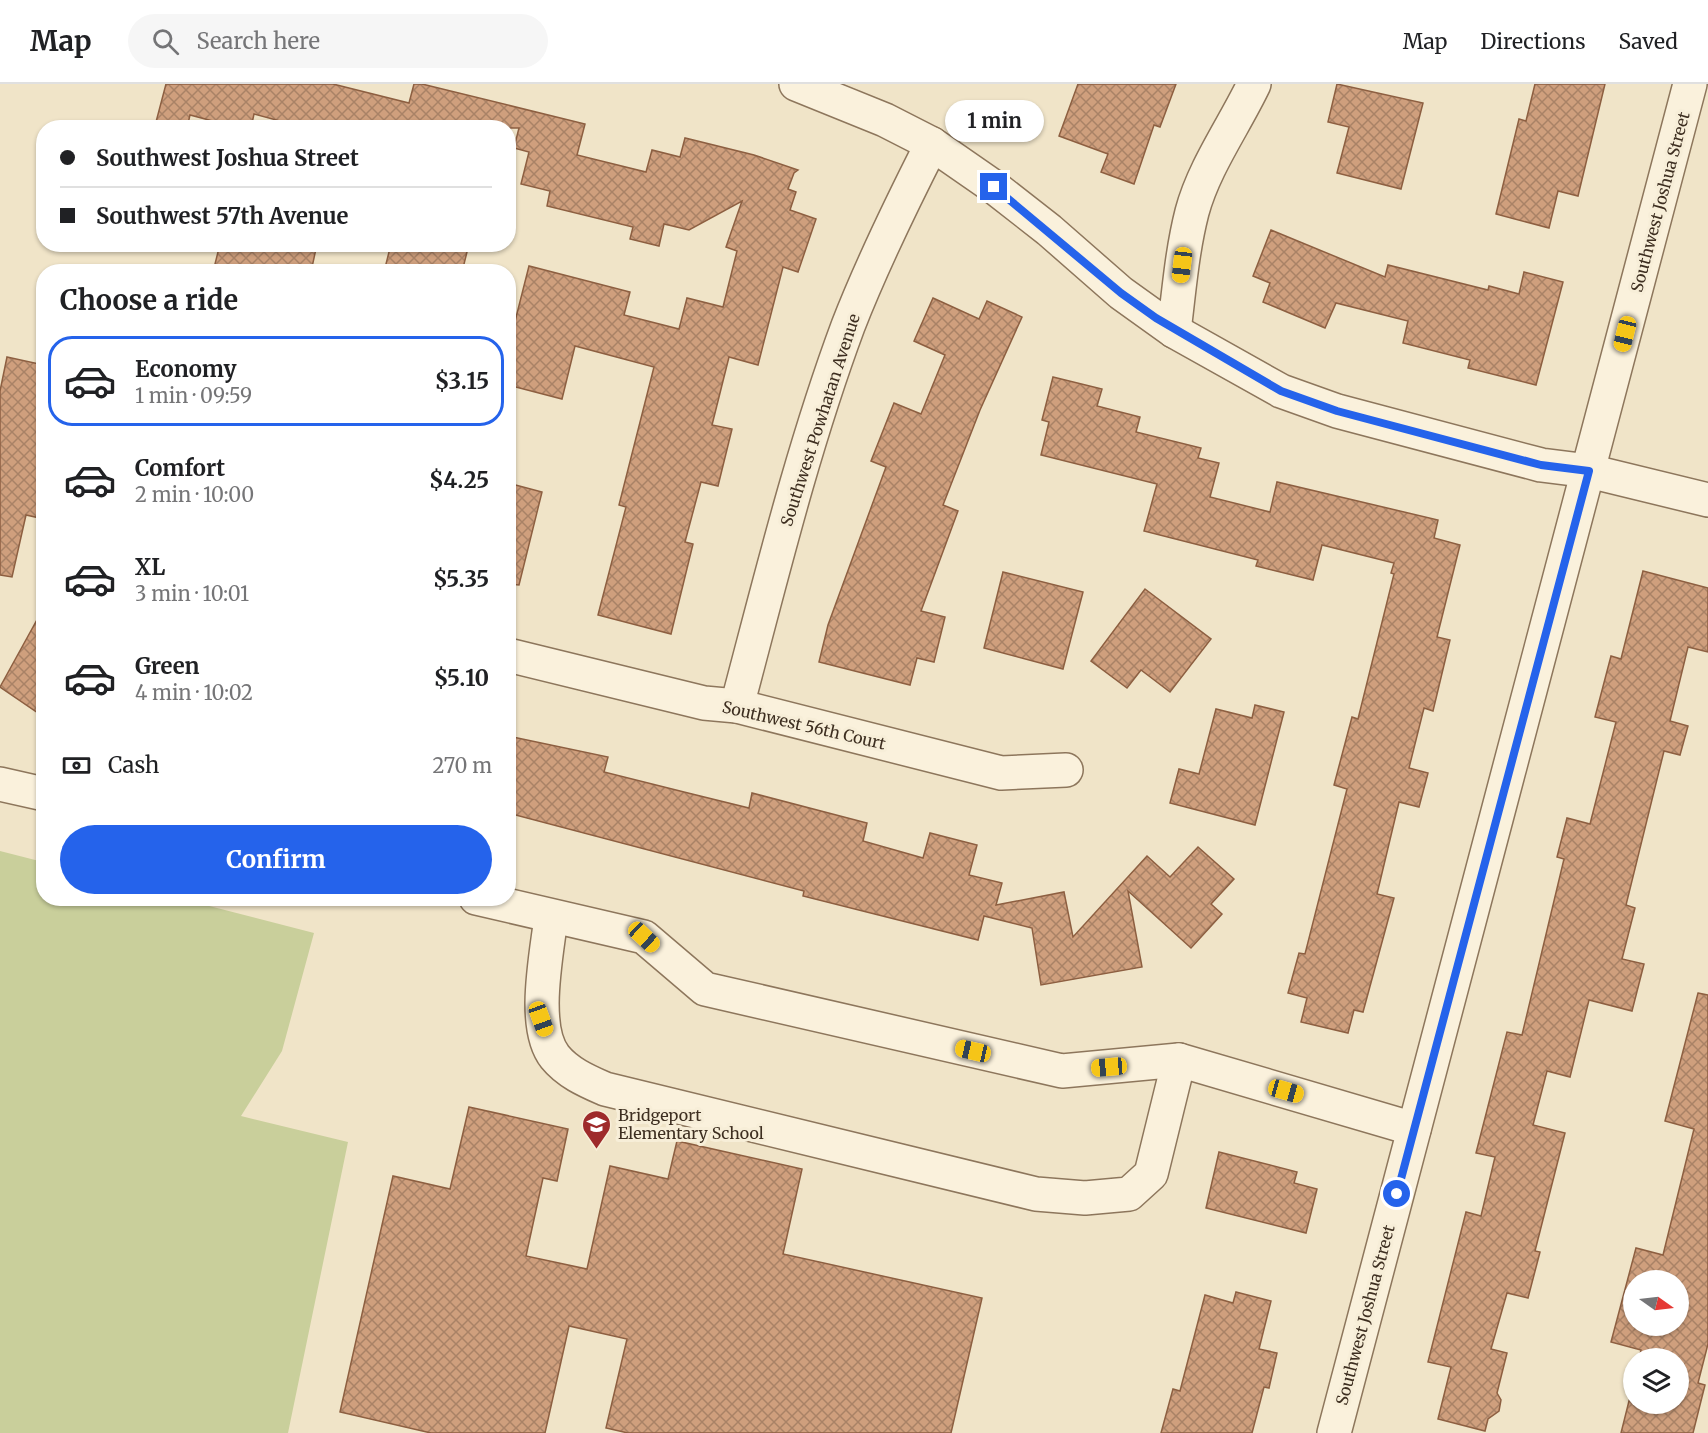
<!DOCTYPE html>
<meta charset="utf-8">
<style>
body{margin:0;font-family:Merriweather,serif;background:#f6f6f6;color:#202124;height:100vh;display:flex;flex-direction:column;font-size:22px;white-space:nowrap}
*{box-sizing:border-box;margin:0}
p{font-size:20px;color:#757577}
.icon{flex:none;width:33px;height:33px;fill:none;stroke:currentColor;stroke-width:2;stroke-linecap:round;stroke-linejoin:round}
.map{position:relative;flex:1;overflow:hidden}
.panel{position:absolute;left:36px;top:180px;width:480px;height:642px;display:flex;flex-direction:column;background:#fff;border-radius:24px;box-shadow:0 2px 4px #0004}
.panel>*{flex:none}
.hud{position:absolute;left:36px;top:36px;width:480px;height:132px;border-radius:24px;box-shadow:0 2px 4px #0004;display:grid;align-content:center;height:132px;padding:0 24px;background:#fff}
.needle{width:39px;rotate:104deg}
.buttons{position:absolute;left:1623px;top:1186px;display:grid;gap:12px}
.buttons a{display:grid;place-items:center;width:66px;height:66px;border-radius:50%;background:#fff;box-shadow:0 2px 4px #0004;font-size:30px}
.end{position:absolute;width:27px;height:27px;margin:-14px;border:8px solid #2563eb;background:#fff;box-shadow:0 0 0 3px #fff}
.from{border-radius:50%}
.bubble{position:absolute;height:42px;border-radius:21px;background:#fff;box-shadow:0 2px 4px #0004;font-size:20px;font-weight:700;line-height:42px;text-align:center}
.car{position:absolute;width:18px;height:36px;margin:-18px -9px;border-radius:8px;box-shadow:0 0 4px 2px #0007;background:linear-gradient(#f5c518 24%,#345 0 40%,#f5c518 0 76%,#345 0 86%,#f5c518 0)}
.hud b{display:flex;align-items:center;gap:21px;height:57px;font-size:22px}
.hud b+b{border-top:2px solid #e0e0e0}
.hud i{width:15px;height:15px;background:#202124}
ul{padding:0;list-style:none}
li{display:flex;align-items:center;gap:18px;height:90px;margin:0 12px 9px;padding:0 12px;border:3px solid transparent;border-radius:24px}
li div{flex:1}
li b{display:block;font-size:22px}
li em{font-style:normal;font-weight:700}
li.current{border-color:#2563eb}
li>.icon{width:54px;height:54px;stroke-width:1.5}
h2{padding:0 24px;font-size:27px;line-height:72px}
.pay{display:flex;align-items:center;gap:15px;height:66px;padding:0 24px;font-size:22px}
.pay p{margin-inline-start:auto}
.button{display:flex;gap:12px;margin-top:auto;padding:12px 24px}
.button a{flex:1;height:69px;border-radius:36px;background:#2563eb;color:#fff;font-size:24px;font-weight:700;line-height:69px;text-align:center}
header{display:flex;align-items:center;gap:36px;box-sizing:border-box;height:84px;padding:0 30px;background:#fff;border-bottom:2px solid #e0e0e0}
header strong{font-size:28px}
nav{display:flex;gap:33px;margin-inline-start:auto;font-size:21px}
.search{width:420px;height:54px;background:#f6f6f6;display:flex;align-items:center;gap:15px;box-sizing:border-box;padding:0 21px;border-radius:33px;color:#757577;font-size:22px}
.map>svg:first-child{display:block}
.pitch{fill:#c9cf9b}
.building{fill:url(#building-cross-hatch);stroke:#8d5f41;stroke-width:1.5;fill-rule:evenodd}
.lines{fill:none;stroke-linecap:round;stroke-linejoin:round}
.minor-casing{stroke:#8d765c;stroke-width:36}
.minor{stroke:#faf1dc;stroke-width:33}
.route{stroke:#2563eb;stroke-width:8}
.labels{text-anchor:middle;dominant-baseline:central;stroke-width:6;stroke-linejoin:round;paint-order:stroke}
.street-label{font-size:16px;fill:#3d2e20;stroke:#f7eed8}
.poi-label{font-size:16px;fill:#3d2e20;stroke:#f7eed8;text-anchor:start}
</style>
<header>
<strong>Map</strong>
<div class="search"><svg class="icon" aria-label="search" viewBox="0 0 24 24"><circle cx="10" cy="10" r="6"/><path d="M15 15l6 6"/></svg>Search here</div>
<nav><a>Map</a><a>Directions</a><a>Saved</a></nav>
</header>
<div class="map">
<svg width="1708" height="1349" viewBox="0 0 1708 1349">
<defs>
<pattern id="building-cross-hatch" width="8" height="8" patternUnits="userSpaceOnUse" patternTransform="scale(1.5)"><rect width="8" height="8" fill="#cf9f7d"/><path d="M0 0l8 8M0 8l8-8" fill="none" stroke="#a98266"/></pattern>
</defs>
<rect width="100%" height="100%" fill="#f0e4c8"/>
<polygon class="pitch" points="0,767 43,778 44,814 182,815 314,849 282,967 241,1032 348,1058 288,1349 0,1349"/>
<g class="building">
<polygon points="166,0 333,0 409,19 414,0 422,0 585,40 577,71 646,88 652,66 680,73 685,54 754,71 798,86 794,89 788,105 796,108 790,126 816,135 798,188 783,183 758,281 729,273 712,341 732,345 718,402 701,398 685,458 693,460 671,550 598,531 626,423 619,421 654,283 575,262 562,315 508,301 508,265 529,182 630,208 624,231 679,245 687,214 723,223 737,167 726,163 742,117 689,146 664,140 659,162 630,155 633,143 547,122 550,107 521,100 529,68 514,64 519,44 306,44 254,30 251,44 239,44 190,31 187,44 178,44 156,38"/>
<polygon points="1078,0 1176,0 1160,43 1154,41 1134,100 1101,88 1108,70 1059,52"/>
<polygon points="1337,0 1423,19 1401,105 1337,89 1349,43 1328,38"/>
<polygon points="1535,0 1605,0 1578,112 1558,107 1549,144 1496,130 1519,35 1526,37"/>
<polygon points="1271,146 1385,193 1388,181 1488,206 1489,202 1519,210 1524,188 1563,198 1536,301 1468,284 1470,276 1403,259 1408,237 1336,219 1325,244 1263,218 1270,199 1253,192"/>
<polygon points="220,160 317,160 311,188 213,188"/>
<polygon points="391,160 469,160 462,188 384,188"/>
<polygon points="933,214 979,235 987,217 1022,233 980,326 943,421 958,427 921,527 945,533 934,578 917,574 910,601 819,578 828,541 886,383 871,377 894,319 921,330 945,271 914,257"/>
<polygon points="7,273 44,281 44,435 26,431 12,493 0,491 0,307"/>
<polygon points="1053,293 1102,305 1097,322 1140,333 1136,348 1201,364 1198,374 1219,379 1210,413 1270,428 1277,398 1438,436 1434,454 1460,461 1437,553 1450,556 1433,627 1424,624 1409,684 1428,689 1419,723 1399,718 1377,810 1394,814 1363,928 1354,926 1348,949 1301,938 1307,914 1288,909 1299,869 1305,870 1347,705 1334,701 1352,633 1358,635 1394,490 1391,489 1394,479 1322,461 1313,496 1256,482 1258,476 1144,447 1157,400 1041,371 1049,338 1042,336"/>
<polygon points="508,399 542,408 519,501 508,500"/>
<polygon points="1643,487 1708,504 1708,568 1688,563 1670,637 1688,642 1680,671 1664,667 1626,821 1635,824 1622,875 1644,880 1632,927 1589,916 1570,993 1547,987 1533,1041 1565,1049 1535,1167 1540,1168 1528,1214 1507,1209 1491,1265 1507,1269 1497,1309 1501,1316 1499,1327 1488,1335 1485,1347 1438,1335 1451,1283 1428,1278 1466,1128 1481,1132 1495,1073 1476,1069 1507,948 1522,951 1564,775 1557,773 1567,734 1590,740 1616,638 1595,633 1611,572 1621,575"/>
<polygon points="1003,488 1083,508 1063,585 984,564"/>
<polygon points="1145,505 1211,555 1170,608 1141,586 1127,604 1091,577"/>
<polygon points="44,523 44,633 0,603"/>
<polygon points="1255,621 1284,628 1255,741 1170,719 1179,685 1199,690 1216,625 1252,634"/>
<polygon points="508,652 608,673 604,688 688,709 749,724 752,709 867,739 863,757 923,774 930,749 977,761 969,791 1002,799 996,821 1064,808 1073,853 1147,772 1170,793 1198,763 1234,795 1211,820 1222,830 1191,864 1128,807 1142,883 1041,901 1032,844 984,832 978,856 803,812 804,807 508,729"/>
<path d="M1698,909l10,2v349l-10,39 7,2 -12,48h-72l13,-52v23h44v-45h-39l2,-9 -30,-8 25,-94 27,7 31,-126 -29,-8zM1634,1197h44v45h-44z"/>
<polygon points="469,1023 568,1045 557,1097 543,1094 526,1172 587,1185 610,1082 668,1095 677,1057 802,1085 783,1170 982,1214 951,1349 628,1349 606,1344 627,1255 569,1242 545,1349 431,1349 340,1328 393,1092 450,1105"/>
<polygon points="1219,1068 1297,1088 1294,1099 1317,1105 1306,1149 1206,1124"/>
<polygon points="1236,1208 1271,1217 1259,1265 1277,1269 1269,1304 1264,1303 1252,1349 1161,1349 1173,1305 1180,1307 1205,1211 1233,1219"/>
</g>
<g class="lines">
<defs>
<g id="minor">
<polyline points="796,0 885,36 932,60 994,103 1049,146 1121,209 1174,247 1281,307 1337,327 1541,381 1589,387 1708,416"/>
<path d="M1174,247c5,-40 8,-80 18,-119 12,-45 42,-86 62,-128"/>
<polyline points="508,571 704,619 737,622 1001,689 1066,686"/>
<path d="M737,622c34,-128 65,-256 111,-380 24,-62 54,-123 84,-182"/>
<polyline points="0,700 44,710"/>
<polyline points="476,814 644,853 705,905 1062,987 1179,976 1414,1045"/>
<path d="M551,833c-4,36 -20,110 4,140 13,16 32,24 50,32l431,105 49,4 44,-4 22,-20 28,-114"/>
<polyline points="1334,1349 1690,0"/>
</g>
</defs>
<use href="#minor" class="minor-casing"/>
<use href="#minor" class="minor"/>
</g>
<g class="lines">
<polyline class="route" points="994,103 1121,209 1156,234 1281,307 1337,327 1541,381 1589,387 1397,1110"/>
</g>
<defs>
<symbol id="school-pin" viewBox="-11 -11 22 30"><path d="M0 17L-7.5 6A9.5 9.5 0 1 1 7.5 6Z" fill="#9e2a2b" stroke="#f7eed8"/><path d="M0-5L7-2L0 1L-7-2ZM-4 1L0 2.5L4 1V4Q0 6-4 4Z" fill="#fff"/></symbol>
</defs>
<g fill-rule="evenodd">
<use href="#school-pin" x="580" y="1024" width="33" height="45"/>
</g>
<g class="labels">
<g class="street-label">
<text transform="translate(1660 118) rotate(-75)">Southwest Joshua Street</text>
<text transform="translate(820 336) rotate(-72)">Southwest Powhatan Avenue</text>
<text transform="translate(804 641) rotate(13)">Southwest 56th Court</text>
<text transform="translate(1365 1231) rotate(-75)">Southwest Joshua Street</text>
</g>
<g class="poi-label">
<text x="618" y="1031">Bridgeport<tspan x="618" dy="18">Elementary School</tspan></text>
</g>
</g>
</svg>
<div class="buttons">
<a><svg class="needle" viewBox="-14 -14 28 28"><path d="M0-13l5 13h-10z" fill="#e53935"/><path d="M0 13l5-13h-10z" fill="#757577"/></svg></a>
<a><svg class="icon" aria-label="layers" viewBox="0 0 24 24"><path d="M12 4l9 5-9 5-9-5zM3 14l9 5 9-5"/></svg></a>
</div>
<i class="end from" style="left:1397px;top:1110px"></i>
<i class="end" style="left:994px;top:103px"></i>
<div class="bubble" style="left:945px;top:16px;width:99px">1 min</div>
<i class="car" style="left:1182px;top:181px;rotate:187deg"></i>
<i class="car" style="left:1625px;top:250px;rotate:194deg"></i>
<i class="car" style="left:644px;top:853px;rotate:133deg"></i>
<i class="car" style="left:541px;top:935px;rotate:160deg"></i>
<i class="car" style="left:973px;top:967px;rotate:283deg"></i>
<i class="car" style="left:1109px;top:983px;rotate:265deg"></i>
<i class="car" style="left:1286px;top:1007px;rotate:106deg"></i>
<div class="hud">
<b><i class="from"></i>Southwest Joshua Street</b>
<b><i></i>Southwest 57th Avenue</b>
</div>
<section class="panel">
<h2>Choose a ride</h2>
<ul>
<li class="current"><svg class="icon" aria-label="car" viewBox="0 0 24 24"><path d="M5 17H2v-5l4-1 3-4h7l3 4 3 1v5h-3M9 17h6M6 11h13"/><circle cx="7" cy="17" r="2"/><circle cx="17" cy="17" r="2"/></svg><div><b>Economy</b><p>1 min · 09:59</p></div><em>$3.15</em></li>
<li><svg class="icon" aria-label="car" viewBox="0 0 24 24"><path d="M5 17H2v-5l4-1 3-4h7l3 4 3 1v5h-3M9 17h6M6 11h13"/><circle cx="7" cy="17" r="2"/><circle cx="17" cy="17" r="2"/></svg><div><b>Comfort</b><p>2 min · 10:00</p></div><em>$4.25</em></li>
<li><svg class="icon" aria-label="car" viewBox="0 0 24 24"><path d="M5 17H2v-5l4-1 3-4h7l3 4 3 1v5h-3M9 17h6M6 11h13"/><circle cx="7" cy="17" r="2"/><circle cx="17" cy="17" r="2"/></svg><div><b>XL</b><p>3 min · 10:01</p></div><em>$5.35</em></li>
<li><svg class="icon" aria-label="car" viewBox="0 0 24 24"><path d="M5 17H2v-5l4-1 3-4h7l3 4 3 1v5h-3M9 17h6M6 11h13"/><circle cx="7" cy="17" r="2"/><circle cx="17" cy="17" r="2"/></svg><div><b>Green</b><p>4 min · 10:02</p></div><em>$5.10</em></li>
</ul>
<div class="pay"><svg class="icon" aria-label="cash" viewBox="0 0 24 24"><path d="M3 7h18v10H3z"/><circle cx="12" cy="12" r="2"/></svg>Cash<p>270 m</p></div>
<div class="button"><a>Confirm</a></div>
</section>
</div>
